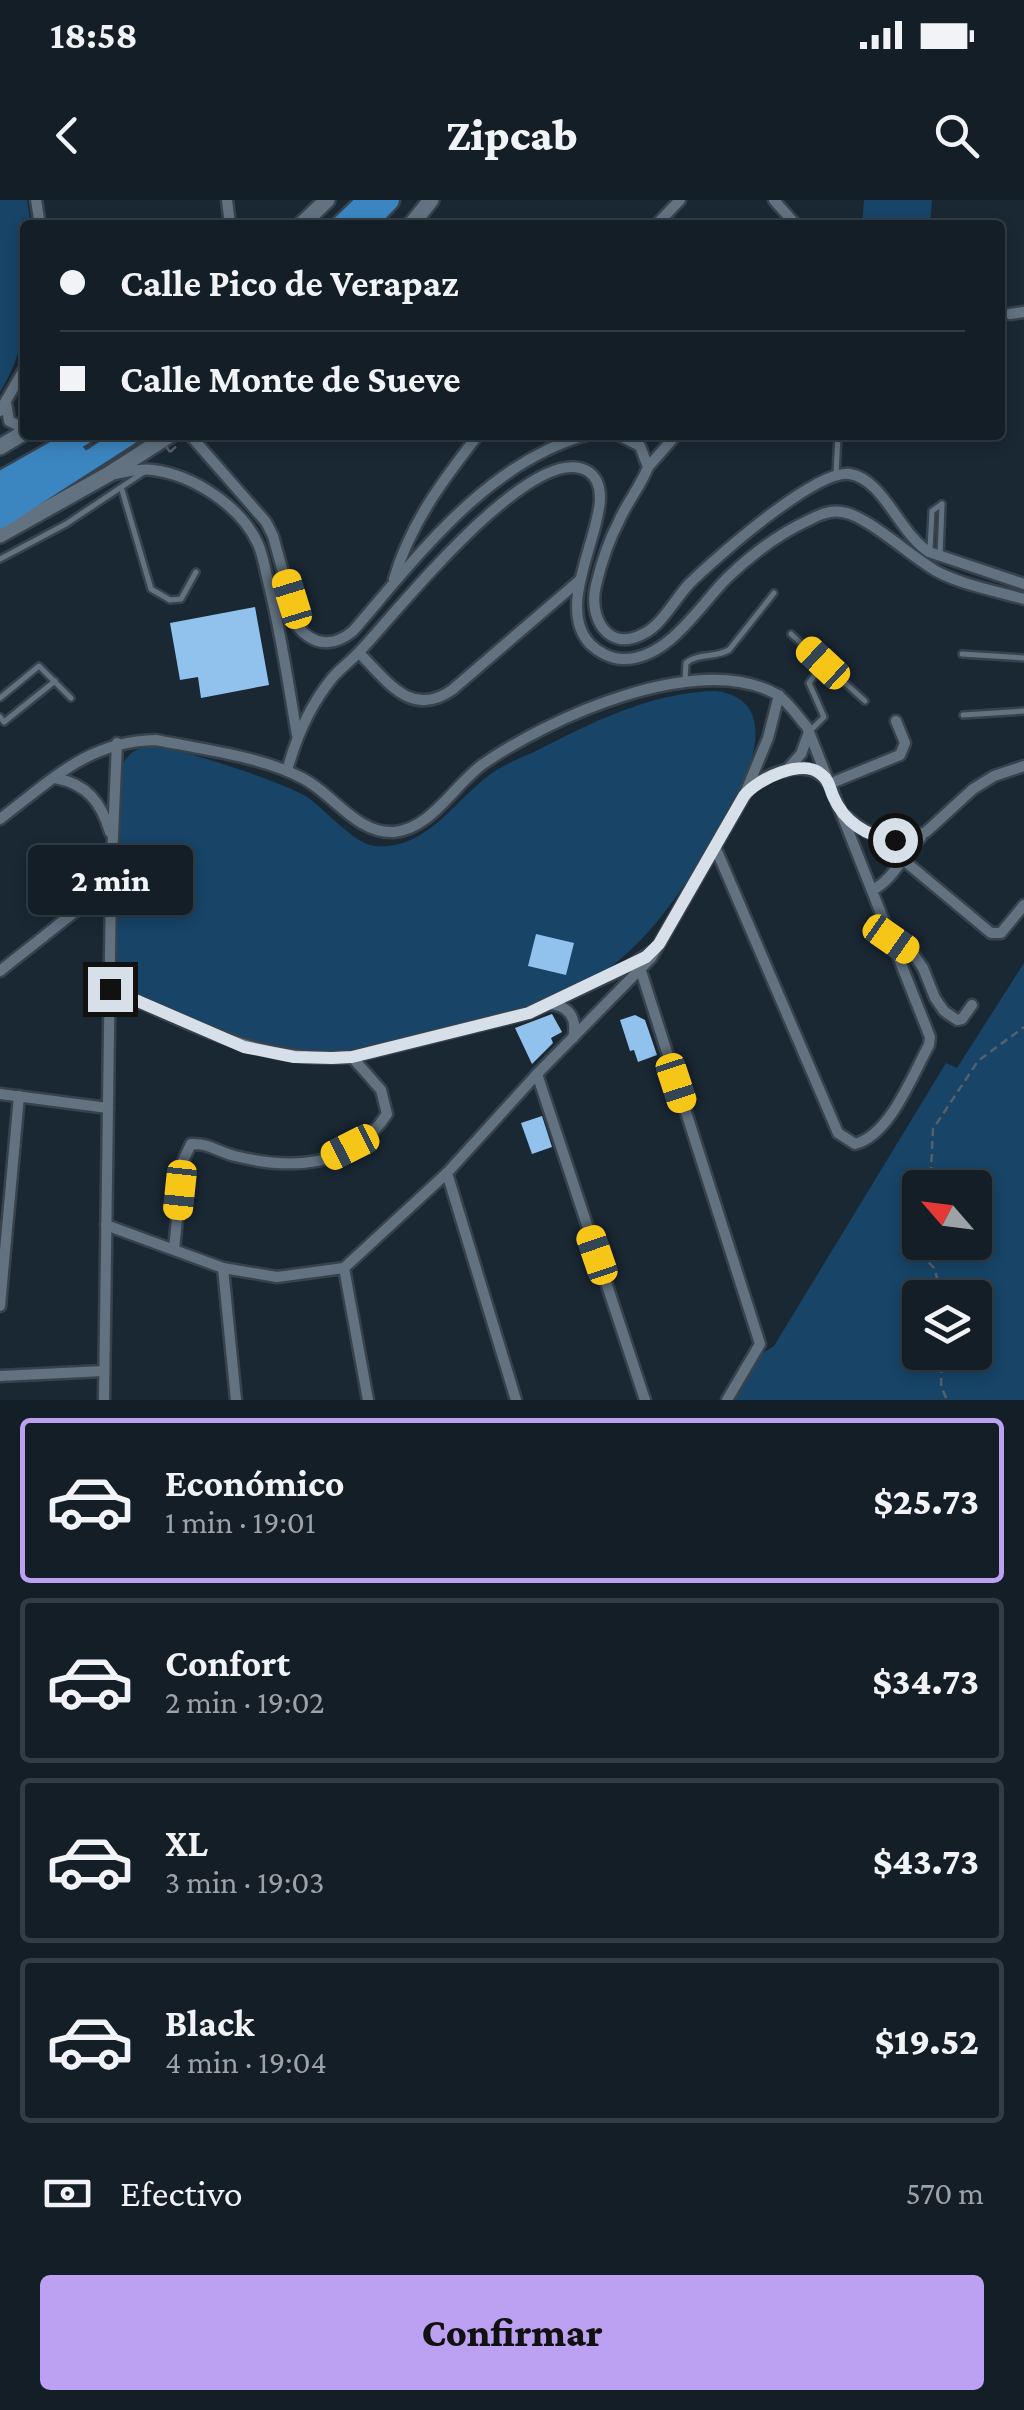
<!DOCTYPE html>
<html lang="es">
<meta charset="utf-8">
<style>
body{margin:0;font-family:"Crimson Pro",serif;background:#212b33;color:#f1f3f6;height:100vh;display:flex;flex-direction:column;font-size:38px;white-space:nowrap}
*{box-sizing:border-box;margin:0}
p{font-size:32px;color:#9da2a7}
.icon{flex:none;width:55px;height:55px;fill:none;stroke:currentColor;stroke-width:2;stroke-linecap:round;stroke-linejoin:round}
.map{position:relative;height:1200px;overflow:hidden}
.panel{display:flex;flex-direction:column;background:#141e27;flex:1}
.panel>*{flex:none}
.top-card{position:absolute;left:20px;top:20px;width:985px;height:220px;border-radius:10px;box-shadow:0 5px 15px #0003,0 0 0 2px #333c44;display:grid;align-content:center;height:220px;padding:0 40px;background:#141e27}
.needle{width:65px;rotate:298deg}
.fabs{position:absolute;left:902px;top:970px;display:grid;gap:20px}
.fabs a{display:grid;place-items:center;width:90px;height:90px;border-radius:10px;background:#141e27;box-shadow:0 5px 15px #0003,0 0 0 2px #333c44;font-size:50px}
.end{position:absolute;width:45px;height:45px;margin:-22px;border:12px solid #d7dfe8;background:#111;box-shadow:0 0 0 5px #111}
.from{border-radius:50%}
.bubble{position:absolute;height:70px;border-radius:10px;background:#141e27;box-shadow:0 5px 15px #0003,0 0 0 2px #333c44;font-size:32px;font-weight:800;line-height:70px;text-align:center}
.car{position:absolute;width:30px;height:60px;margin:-30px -15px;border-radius:12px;box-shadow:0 0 8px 2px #0007;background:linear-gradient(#f5c518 24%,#345 0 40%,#f5c518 0 76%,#345 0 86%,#f5c518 0)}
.top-card b{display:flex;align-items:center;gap:35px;height:95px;font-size:38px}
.top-card b+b{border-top:2px solid #333c44}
.top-card i{width:25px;height:25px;background:#f1f3f6}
ul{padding:18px 0 0;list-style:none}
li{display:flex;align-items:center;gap:30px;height:165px;margin:0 20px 15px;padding:0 20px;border:5px solid #333c44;border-radius:10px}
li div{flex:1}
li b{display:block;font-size:38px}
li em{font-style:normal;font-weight:800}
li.active{border-color:#bca0f2}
li>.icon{width:90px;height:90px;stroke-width:1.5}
.pay{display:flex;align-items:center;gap:25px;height:110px;padding:0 40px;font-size:38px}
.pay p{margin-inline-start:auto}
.button{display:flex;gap:20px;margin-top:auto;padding:20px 40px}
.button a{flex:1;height:115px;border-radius:10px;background:#bca0f2;color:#111;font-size:40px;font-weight:800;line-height:115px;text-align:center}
.status{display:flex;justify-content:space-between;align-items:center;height:70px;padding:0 50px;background:#141e27;direction:ltr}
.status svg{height:28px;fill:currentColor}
header{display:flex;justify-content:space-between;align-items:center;height:130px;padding:0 40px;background:#141e27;font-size:45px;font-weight:800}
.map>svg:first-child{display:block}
.green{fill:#174467;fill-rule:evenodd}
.building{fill:#91c2ed}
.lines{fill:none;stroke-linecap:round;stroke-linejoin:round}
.lane-casing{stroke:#37424d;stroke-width:10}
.street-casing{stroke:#37424d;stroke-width:15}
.secondary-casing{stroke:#37424d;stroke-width:20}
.highway-casing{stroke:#37424d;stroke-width:25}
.path{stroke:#54606b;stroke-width:2.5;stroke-dasharray:8 5;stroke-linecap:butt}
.lane{stroke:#627280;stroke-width:5}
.street{stroke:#627280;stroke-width:10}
.secondary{stroke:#627280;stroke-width:15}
.highway{stroke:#3b86c1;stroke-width:20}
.path-bridge{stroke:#54606b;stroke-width:2.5;stroke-dasharray:8 5;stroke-linecap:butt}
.route{stroke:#d7dfe8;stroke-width:12}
</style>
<div class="status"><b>18:58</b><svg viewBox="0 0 49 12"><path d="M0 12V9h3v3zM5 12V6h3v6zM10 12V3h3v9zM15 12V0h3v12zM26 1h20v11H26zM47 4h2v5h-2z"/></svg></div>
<header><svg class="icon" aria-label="back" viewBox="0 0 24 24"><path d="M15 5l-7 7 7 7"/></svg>Zipcab<svg class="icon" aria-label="search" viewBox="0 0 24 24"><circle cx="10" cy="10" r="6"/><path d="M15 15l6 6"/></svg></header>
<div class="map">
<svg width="1024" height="1200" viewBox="0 0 1024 1200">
<rect width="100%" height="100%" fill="#1a2834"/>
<g class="green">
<path d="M0,0h27l4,25h-6c0,60 9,114 -25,167z"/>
<polygon points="864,0 932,0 930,25 862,25"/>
<path d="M716,491c104,14 -27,190 -55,226 -17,21 -38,42 -60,57 -49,33 -108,44 -164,58 -34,8 -70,18 -104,20 -77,3 -148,-37 -216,-67l1,-207c3,-16 12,-29 29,-31 24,-3 138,36 160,50 18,12 47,47 68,49 53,5 81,-49 120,-75 12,-8 28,-14 41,-20 56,-29 116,-59 180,-60z"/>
<path d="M1024,763v437h-290l27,-46 13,-8 172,-283 11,5zM920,988h55v54h-55zM920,1098h55v54h-55z"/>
</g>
<g class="building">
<polygon points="255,407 269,485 201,498 198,477 180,480 170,423"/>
<polygon points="536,734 574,743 566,775 528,766"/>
<polygon points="552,814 562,832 551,838 553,843 532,864 515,828"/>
<polygon points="635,815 645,820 657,855 638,862 634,850 630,851 620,820"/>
<polygon points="542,916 552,947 532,954 521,923"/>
</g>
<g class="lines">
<defs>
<g id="lane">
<polyline points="836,274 838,235"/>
<polyline points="122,290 151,389 170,400 181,399 196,372"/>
<polyline points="930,349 932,311 942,304"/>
<polyline points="940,356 942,304"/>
<polyline points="0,359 66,324 147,270"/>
<polyline points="791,434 865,501"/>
<polyline points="962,454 1024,458"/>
<path d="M685,480l1,-17c12,-10 29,-5 43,-13l45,-57"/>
<polyline points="0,498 39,466 71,498"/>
<polyline points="963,515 1024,511"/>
<polyline points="0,517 4,522 55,481"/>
<polyline points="809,532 824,517 809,483 823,463"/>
</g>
<g id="street">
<polyline points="36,0 40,25"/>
<polyline points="227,0 230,25"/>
<polyline points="774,0 796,25"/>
<polyline points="656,25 680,0"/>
<polyline points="1010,114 1024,112"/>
<polyline points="6,202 9,221 25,229"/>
<polyline points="0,211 25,168"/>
<path d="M190,235l76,87 7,14 25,91c16,19 36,20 55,4 65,-75 132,-167 233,-196"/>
<path d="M619,235l21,11 8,21c-7,19 -21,35 -29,54 -10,19 -18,43 -23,64 -8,31 11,68 47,49 19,-9 32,-35 46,-50 25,-25 128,-116 161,-110 33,5 50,60 79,78l95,32"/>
<polyline points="648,267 676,235"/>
<path d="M115,274c12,-2 26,-6 38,-4 40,5 88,36 105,74 5,11 7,25 10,37 13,51 20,102 29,154"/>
<path d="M394,379c16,-55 49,-99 84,-144"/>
<path d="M359,453c28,27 51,66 93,37l128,-110"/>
<path d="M287,571c9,-34 23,-66 46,-94 8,-9 19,-17 27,-26 33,-34 175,-216 229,-179 39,28 -42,126 1,172 8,8 21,15 33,15 45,1 76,-53 104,-81 23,-22 50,-43 80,-57 12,-6 22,-11 35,-9 25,3 70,46 96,60 25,13 58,19 86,27"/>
<polyline points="786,571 801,554 809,532"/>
<path d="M55,578c32,6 46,24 55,54"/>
<path d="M747,591c20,-20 64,-35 82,-7l71,-29 5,-12 -9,-22"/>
<path d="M846,616c24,22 48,30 80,16l47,-43 21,-13 30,-10"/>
<path d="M0,619c52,-39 88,-78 156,-79 45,9 108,17 148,39 30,16 53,55 90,53 37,-3 60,-47 89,-68 68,-47 214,-113 293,-70 12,7 22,23 31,33l123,310 -1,8c-17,31 -39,90 -74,99l-17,-11 -122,-284"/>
<polyline points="901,658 991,733 1001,733 1024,705"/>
<path d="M872,690c20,-8 33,-38 49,-53"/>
<polyline points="892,739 914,755 923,768 935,798 944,811 957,820 962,819 972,805"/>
<polyline points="0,771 111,683"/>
<polyline points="641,771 760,1144 727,1200"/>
<path d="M111,789c81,36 150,75 241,68l177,-44 101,-47 21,-14"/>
<path d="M547,804c21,0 31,14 26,34"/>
<polyline points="537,874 645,1200"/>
<polyline points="0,894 108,908"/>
<polyline points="447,973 516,1200"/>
<polyline points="106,1025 223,1068 277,1077 344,1068 447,973 537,874 651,758 744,596 768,538 779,495"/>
<path d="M174,1049l9,-88 8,-17c18,-1 27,8 44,12 56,14 117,12 152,-42l-6,-24 -29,-33"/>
<polyline points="223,1068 236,1200"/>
<polyline points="344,1068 368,1200"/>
<polyline points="0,1106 19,896"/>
<polyline points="0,1176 104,1171"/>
<polyline points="104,1200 111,683 117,543"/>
</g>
<g id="secondary">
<polyline points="301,25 327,0"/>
<polyline points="411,25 431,0"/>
<polyline points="0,247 25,232"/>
<polyline points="0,335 109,274 170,235"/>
</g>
<g id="highway">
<polyline points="342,25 368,0"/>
<polyline points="365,25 389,0"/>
<polyline points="0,282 83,235"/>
<polyline points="0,298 77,255"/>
<polyline points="0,318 129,235"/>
</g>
</defs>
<use href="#lane" class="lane-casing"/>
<use href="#street" class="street-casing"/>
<use href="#secondary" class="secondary-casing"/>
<use href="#highway" class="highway-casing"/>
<g class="path">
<polyline points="170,252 179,244"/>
<polyline points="930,988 933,929 978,861 1024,827"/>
<polyline points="921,1042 917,1050 934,1068 943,1098"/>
<polyline points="942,1152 941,1186 947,1200"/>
</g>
<use href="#lane" class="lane"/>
<use href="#street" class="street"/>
<use href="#secondary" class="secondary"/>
<use href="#highway" class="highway"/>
<polyline class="path-bridge" points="158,235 170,252"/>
</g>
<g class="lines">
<path class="route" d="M110,789l134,58 50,10 38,1 20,-1 177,-44 117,-56 13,-13 85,-148c13,-17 60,-39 78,-21 7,5 8,14 11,21 11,26 34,41 62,44"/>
</g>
</svg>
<div class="fabs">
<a><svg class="needle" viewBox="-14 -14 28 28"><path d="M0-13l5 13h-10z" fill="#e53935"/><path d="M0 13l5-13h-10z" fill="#9da2a7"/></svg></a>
<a><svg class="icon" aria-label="layers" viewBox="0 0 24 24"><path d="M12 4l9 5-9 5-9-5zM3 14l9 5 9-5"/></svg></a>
</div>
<i class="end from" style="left:895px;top:640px"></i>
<i class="end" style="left:110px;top:789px"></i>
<div class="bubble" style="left:28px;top:645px;width:165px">2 min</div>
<i class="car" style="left:292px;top:399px;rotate:343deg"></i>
<i class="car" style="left:823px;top:463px;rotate:313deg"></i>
<i class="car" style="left:891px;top:739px;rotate:125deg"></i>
<i class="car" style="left:676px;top:883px;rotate:162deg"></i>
<i class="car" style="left:350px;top:947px;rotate:243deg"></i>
<i class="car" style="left:180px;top:990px;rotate:186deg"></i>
<i class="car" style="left:597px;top:1055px;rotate:341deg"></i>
<div class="top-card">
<b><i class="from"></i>Calle Pico de Verapaz</b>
<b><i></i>Calle Monte de Sueve</b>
</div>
</div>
<section class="panel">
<ul>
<li class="active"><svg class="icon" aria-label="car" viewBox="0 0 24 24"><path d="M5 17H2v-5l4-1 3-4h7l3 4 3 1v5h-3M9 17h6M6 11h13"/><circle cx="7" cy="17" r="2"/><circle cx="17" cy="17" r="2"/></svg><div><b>Económico</b><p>1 min · 19:01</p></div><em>$25.73</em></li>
<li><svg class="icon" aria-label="car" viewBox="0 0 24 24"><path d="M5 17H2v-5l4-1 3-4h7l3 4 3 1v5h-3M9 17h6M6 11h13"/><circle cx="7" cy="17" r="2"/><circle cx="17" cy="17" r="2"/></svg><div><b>Confort</b><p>2 min · 19:02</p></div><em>$34.73</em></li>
<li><svg class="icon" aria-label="car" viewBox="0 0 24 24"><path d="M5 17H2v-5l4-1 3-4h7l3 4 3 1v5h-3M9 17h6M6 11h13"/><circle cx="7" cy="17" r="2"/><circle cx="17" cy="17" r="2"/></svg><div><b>XL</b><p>3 min · 19:03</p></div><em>$43.73</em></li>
<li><svg class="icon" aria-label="car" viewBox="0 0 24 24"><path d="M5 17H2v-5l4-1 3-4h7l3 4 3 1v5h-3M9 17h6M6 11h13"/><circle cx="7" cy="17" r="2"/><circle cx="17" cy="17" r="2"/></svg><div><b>Black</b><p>4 min · 19:04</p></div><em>$19.52</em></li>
</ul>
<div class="pay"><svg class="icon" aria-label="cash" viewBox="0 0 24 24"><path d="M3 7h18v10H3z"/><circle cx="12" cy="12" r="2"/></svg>Efectivo<p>570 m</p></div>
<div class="button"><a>Confirmar</a></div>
</section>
